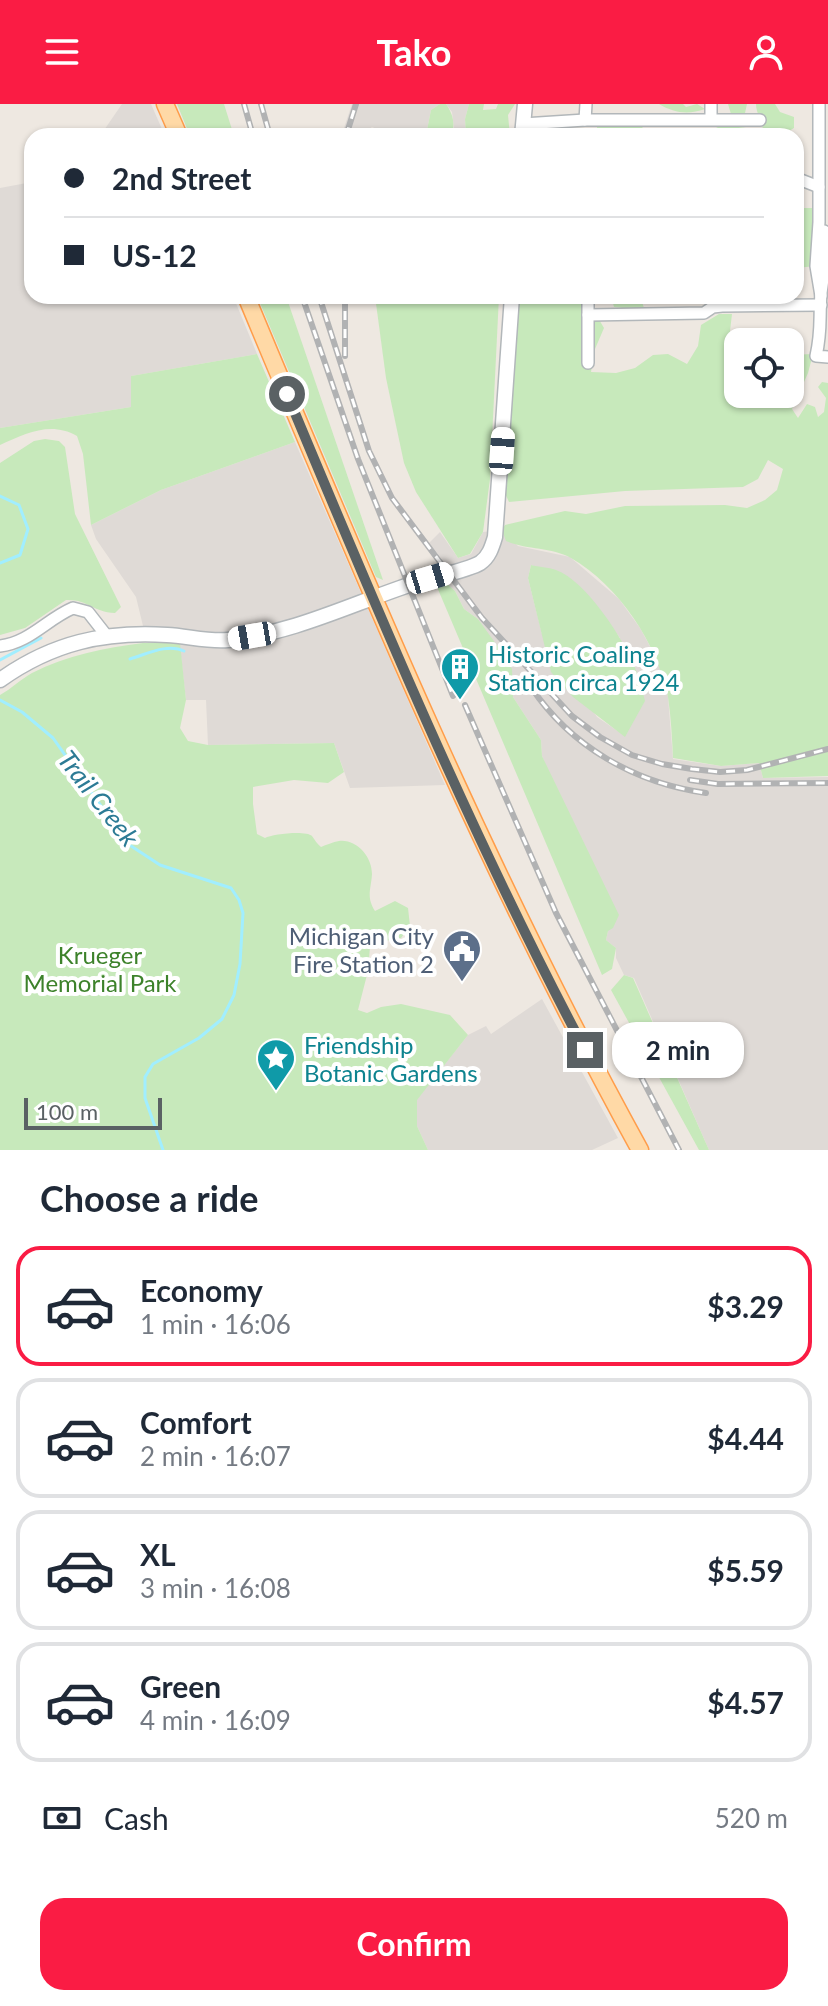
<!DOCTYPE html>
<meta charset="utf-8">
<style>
body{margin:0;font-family:Lato,sans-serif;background:#f6f6f7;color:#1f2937;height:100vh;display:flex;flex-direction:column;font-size:30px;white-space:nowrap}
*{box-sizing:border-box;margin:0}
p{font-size:26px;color:#747a83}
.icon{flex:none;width:44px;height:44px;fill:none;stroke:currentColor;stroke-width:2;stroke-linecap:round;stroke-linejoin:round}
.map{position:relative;height:1046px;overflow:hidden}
.drawer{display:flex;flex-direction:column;background:#fff;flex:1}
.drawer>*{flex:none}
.hud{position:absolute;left:24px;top:24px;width:780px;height:176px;border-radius:24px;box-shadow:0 2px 6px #0004;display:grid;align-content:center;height:176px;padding:0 40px;background:#fff}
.controls{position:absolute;left:724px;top:224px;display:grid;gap:16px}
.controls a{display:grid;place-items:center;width:80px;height:80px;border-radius:16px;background:#fff;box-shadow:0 2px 6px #0004;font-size:40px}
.scale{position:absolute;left:24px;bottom:20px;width:138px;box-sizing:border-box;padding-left:8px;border:4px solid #5a6164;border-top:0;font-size:22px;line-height:28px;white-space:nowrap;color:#5a6164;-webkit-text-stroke:6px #fff;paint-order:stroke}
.end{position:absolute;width:36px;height:36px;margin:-18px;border:10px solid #5a6164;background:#fff;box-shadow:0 0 0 4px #fff}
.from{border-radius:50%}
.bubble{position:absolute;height:56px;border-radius:24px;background:#fff;box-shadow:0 2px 6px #0004;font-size:26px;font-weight:700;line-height:56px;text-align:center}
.car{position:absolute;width:24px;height:48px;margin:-24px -12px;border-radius:10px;box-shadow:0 0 6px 2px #0007;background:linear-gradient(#fff 24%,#345 0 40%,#fff 0 76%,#345 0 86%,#fff 0)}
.hud b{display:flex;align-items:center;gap:28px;height:76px;font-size:30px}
.hud b+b{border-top:2px solid #e0e1e3}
.hud i{width:20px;height:20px;background:#1f2937}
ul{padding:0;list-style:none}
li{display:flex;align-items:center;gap:24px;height:120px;margin:0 16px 12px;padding:0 24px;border:4px solid #e0e1e3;border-radius:24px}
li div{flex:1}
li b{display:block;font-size:30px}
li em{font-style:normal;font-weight:700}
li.on{border-color:#fa1c44}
li>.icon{width:72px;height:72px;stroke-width:1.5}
h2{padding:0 40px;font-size:36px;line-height:96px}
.pay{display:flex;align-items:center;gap:20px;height:88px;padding:0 40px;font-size:30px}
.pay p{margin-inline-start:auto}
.primary-button{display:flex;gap:16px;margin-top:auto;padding:16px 40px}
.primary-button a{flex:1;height:92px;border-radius:24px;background:#fa1c44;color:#fff;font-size:32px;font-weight:700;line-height:92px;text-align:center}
header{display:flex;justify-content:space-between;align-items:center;height:104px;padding:0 40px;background:#fa1c44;color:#fff;font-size:36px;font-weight:700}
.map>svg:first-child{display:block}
.industrial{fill:#dfdad6;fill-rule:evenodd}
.green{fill:#c7e9bb}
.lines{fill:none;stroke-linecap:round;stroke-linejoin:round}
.stream{stroke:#a1eeff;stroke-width:3}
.minor-casing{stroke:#b2b7ba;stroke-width:14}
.tertiary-casing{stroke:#b2b7ba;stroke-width:17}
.primary-casing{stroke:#ff9d4a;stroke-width:19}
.minor{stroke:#fff;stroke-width:11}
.tertiary{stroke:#fff;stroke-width:14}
.primary{stroke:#ffd9a6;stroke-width:16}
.rail-casing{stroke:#b1b2b3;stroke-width:6}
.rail{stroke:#fff;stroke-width:3;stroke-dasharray:9;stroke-linecap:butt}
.route{stroke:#5a6164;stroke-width:10}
.labels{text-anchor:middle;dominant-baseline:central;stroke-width:8;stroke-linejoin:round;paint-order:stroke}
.culture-label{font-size:24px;fill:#0d838f;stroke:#fff;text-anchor:start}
.service-label{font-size:24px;fill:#4e5e75;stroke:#fff;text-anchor:end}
.park-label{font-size:24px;fill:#3d822b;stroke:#fff}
.water-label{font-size:26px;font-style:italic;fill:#2c7b95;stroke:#fff}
</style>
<header><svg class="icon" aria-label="menu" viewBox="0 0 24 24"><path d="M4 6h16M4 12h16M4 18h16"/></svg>Tako<svg class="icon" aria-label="person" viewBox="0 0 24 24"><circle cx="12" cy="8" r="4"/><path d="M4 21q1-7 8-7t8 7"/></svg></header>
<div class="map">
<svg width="828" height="1046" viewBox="0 0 828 1046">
<rect width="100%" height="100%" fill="#eee8e1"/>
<g class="industrial">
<polygon points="122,0 151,0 165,32 100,32"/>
<polygon points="352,0 440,0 431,6 427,26 420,32 383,32 382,27 372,23 360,31 343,27"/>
<polygon points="446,0 469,0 465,15 466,32 451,32 454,24 452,8"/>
<polygon points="32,78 32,192 233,192 257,250 131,272 131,303 0,324 0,84"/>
<polygon points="295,338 445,681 350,684 334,639 208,641 206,596 186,596 178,526 143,522 136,493 96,435 91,421 161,386"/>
<path d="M502,426l16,16 52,11 49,42 21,29 19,35 9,34 5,62 48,7 38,-3 4,15 65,-1v373h-119l-75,-172 -10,-3 -8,-17v-10l-10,-8 2,-9 -66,-175 -1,-16 -28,-43 -2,-28 -33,-50 -14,-10 -9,-18 -9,-8 -9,4 -7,-18 12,-10 -13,-16 11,-11 18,26 13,-4 12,-22zM531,461l43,17 23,24 23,32 5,98 -28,-19 -55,-83 -14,-56z"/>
<polygon points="542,895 618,1034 592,1046 428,1046 417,1022 417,995 468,931 486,922 491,930"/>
</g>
<g class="green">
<polygon points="177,0 224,0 234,32 190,32"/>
<path d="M440,0h6c7,10 10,21 5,32h-31l7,-6 4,-20z"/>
<polygon points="469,0 484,0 483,6 496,5 498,0 515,0 508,11 510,32 466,32 465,15"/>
<path d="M659,0h24l3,3 11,-3 8,5c-17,6 -31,4 -46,-5z"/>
<polygon points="728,0 747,0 745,9 731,22 746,24 746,28 727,28 723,32 689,32 686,29 672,32 597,32 597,23 624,18 636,19 646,26 714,25 724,20 731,10"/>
<path d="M756,0h19l5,8 14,5v11l-5,3 -2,5h-24c2,-12 -7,-21 -7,-32z"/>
<polygon points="796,104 815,104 816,162 796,164"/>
<polygon points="257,192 286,192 383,476 376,473"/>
<polygon points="375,192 499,192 490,375 483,428 470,450 458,454 416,388 404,359 386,274"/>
<path d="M518,192h67l19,32 -9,21 -4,23 25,1 19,-5 18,-13 15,-1 19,10 11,-18 3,-21 18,-11h13l-2,17 8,17v46h52v-39l23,-1 -5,19 -16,36 6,9 9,-14 8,3 3,10 6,-5 2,-14 -8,-11 4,-5 6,1v393l-65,2 -4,-15 -38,3 -48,-8c-1,-20 -2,-41 -5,-61 -11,-54 -49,-111 -97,-139 -20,-11 -45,-8 -65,-17l-4,-11 3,-5 60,-14 21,3 39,-8 100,-1 22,3 18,-8 12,-10 6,-21 -15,-9 -10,19 -15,8 -118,4 -116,11 -8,-17z"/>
<polygon points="611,192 640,192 644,204 639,213 635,213 633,205 614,203"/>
<path d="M257,250l38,88 -134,48 -70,35 -8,-71 -6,-18c-26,-15 -51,-3 -77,9v-17l131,-21v-31z"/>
<path d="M45,335l14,2 6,6 10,67 46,93 -6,6c-23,-1 -27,-14 -49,-13l-41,28 -25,7v-172l34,-22z"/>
<path d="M531,461c8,2 17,2 25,5 30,11 66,67 78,95 5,12 8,24 11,36l-20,36 -52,-40 -22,-25 -23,-94z"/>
<polygon points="446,479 455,487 464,505 478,515 504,551 512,565 513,593 541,636 542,652 619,811 613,824 608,827 606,836 616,844 612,865 602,871 437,483"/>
<path d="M143,539h37l6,57 -6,28 8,13 20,4 126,-2 10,29 -16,11 -34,-3 -41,7v17l4,30 8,4c7,-4 41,-8 47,-2 3,4 5,8 9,11 5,-2 12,-5 18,-6 18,-2 33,16 33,33 -1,16 -6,23 3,37l20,-10 13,7 2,18 -9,12 -22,4 -9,5 -2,24 -10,39 9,3 14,-6 20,-3 49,11 18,20 -51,65v26l11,24h-428v-455c11,-6 21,-16 32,-22 35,-18 72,-25 111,-30z"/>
<polygon points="624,871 633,874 709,1046 699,1046 611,886"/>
</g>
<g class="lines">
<g class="stream">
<polyline points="0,392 19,401 28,425 20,451 0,459"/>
<path d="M130,555c17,-5 38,-16 54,-8"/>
<polyline points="0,556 41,534"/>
<polyline points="0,596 22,608 53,634 128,740 160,761 231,784 239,796 243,809 240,860 234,891 222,915 199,934 153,960 145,973 145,994 163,1046"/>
</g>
<defs>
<g id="minor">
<polyline points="711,0 711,15"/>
<polyline points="819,0 819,118 816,162 821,192"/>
<polyline points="585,16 586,0"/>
<polyline points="523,20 585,16 760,16"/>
<polyline points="796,74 819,83"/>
<path d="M824,127c4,27 0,38 -3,62 -2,25 1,37 -5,63l12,1"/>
<polyline points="588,192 588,259"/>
<polyline points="588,211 704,209 713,203 722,202 821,201"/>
<path d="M0,542c29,-3 47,-27 73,-38l15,4 18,23"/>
</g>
<g id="tertiary">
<polyline points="522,32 525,0"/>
<path d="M0,576c52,-37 104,-49 167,-45 20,1 42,7 61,5 67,-7 125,-37 187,-57 15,-5 54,-13 65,-20 9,-6 12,-16 15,-26l17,-241"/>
</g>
<g id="primary">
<polyline points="165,0 179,32"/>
<path d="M246,192c121,290 242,579 394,854"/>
</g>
</defs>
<use href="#minor" class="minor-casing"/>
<use href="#tertiary" class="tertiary-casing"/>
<use href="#primary" class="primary-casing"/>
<use href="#minor" class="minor"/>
<use href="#tertiary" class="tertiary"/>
<use href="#primary" class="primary"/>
<defs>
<g id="rail">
<polyline points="244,0 253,32"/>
<polyline points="261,0 270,32"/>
<polyline points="346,32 356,0"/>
<polyline points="302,192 358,355 453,592"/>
<polyline points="319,192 369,347 392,394 482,514 572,612 600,633 632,651 662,660 692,665 720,668 747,666 828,645"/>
<polyline points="345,252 345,192"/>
<path d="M531,583c40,60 104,96 175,106"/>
<polyline points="465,601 556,809 679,1046"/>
<polyline points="690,676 718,680 828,679"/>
</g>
</defs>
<use href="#rail" class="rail-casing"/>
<use href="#rail" class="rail"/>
</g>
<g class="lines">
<path class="route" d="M287,290c92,221 185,443 298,656"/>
</g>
<defs>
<symbol id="building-pin" viewBox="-11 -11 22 30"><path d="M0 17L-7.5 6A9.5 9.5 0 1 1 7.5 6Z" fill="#0f9aa8" stroke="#fff"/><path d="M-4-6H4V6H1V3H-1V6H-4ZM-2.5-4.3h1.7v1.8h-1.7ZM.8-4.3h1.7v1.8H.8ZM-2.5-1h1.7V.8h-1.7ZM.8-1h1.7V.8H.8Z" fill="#fff"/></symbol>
<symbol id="civic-pin" viewBox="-11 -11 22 30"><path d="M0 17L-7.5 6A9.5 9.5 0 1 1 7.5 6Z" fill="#5c6f8a" stroke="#fff"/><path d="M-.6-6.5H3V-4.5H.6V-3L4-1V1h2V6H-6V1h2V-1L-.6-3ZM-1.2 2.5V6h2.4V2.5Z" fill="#fff"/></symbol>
<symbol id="sight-pin" viewBox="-11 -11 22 30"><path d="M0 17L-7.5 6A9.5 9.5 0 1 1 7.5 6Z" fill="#0f9aa8" stroke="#fff"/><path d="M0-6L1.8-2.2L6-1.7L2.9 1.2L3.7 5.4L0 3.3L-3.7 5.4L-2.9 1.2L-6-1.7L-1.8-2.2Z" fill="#fff"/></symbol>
</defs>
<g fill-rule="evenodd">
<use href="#building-pin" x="438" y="541" width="44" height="60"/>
<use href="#civic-pin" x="440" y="823" width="44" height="60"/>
<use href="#sight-pin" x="254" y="932" width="44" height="60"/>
</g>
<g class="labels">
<g class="culture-label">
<text x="488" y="549">Historic Coaling<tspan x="488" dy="28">Station circa 1924</tspan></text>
<text x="304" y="940">Friendship<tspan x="304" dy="28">Botanic Gardens</tspan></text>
</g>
<g class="service-label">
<text x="434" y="831">Michigan City<tspan x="434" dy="28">Fire Station 2</tspan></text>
</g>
<g class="park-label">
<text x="100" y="850">Krueger<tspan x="100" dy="28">Memorial Park</tspan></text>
</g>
<g class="water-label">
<text transform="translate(99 694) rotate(52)">Trail Creek</text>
</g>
</g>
</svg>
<div class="controls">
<a><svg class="icon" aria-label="locate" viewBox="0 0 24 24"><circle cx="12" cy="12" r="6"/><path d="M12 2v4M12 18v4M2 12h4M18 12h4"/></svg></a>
</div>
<div class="scale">100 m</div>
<i class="end from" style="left:287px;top:290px"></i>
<i class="end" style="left:585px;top:946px"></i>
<div class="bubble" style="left:612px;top:918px;width:132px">2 min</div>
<i class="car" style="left:502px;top:347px;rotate:4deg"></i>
<i class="car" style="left:430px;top:474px;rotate:73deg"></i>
<i class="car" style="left:252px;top:532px;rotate:260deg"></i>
<div class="hud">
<b><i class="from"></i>2nd Street</b>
<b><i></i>US-12</b>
</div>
</div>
<section class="drawer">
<h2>Choose a ride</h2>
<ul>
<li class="on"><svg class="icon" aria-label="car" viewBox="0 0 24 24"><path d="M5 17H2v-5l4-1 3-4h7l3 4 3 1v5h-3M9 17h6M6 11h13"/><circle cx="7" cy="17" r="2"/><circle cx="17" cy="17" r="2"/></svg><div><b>Economy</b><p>1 min · 16:06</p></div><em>$3.29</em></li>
<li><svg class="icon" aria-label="car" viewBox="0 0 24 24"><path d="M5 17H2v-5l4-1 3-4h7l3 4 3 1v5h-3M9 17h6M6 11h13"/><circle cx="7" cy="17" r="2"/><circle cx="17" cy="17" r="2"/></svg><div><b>Comfort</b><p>2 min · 16:07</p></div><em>$4.44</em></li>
<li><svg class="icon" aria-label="car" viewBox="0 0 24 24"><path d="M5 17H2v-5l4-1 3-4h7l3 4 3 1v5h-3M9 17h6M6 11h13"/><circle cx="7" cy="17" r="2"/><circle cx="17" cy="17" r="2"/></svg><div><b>XL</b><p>3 min · 16:08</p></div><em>$5.59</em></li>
<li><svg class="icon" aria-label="car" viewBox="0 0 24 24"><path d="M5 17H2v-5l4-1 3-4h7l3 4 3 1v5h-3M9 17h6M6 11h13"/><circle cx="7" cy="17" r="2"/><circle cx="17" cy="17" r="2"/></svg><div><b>Green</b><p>4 min · 16:09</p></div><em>$4.57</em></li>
</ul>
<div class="pay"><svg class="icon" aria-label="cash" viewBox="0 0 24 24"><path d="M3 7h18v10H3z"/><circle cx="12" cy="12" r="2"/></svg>Cash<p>520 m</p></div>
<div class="primary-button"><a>Confirm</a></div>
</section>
